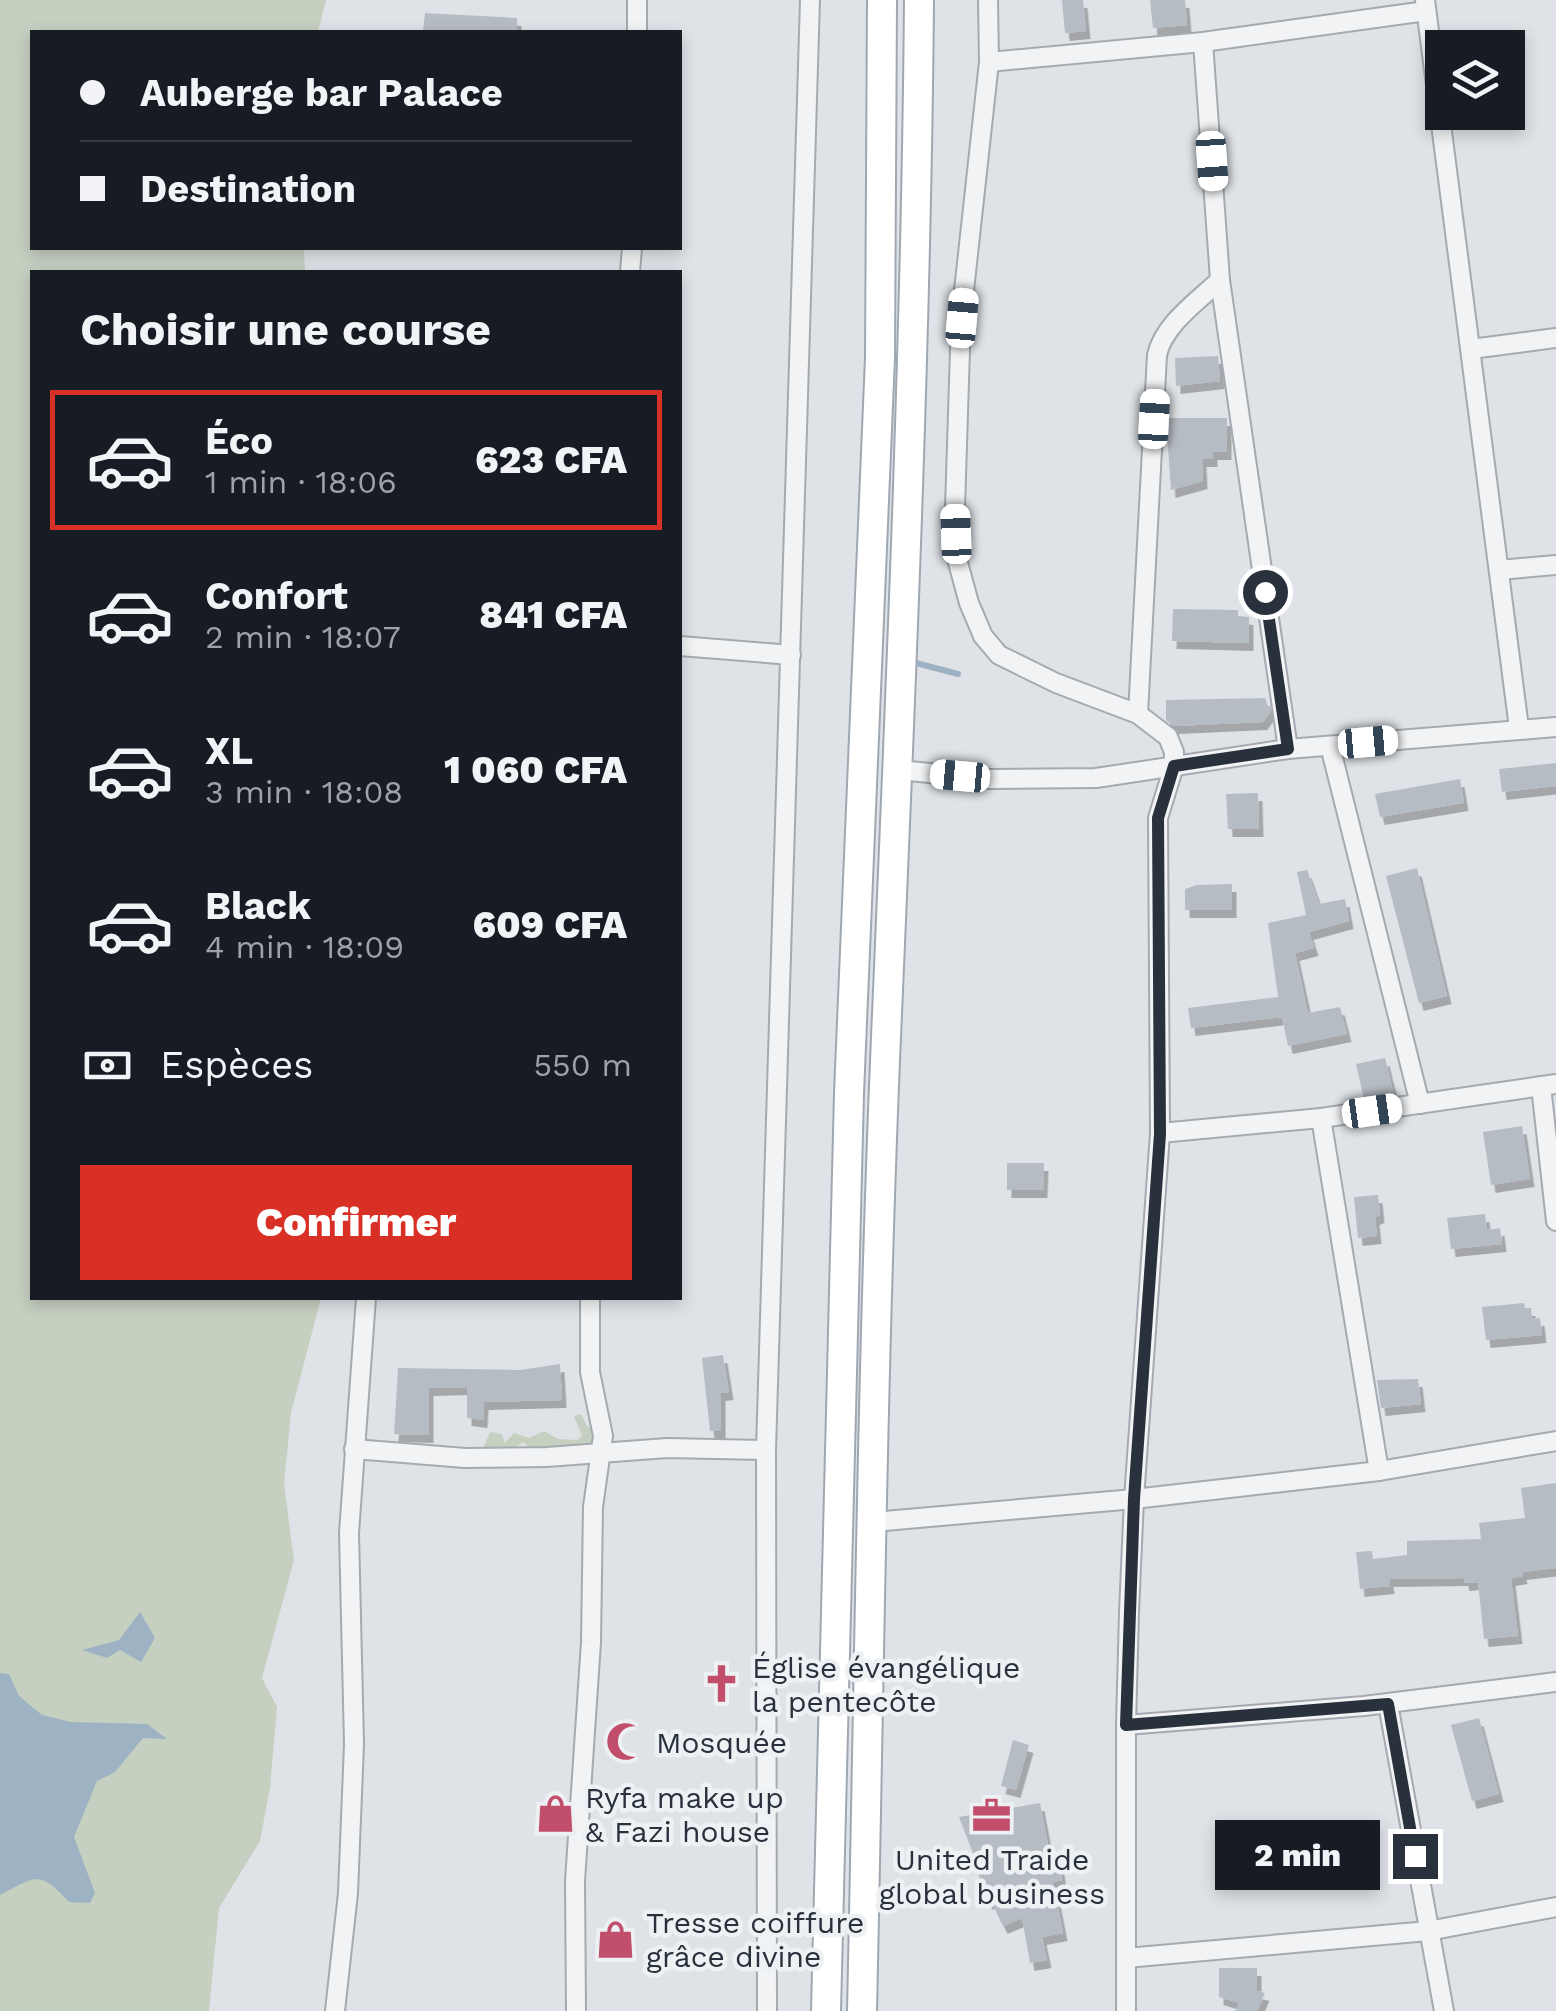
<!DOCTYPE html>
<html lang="fr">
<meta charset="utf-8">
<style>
body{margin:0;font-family:"Work Sans",sans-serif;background:#20242c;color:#f1f3f6;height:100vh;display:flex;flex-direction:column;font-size:38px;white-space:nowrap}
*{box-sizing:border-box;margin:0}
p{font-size:32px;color:#9ea1a6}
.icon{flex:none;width:55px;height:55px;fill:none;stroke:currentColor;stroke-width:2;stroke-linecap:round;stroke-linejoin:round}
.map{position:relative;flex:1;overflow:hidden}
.drawer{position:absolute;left:30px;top:270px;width:652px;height:1030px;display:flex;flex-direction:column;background:#171b24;border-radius:0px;box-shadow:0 5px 15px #0003}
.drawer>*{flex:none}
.top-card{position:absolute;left:30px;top:30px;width:652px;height:220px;border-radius:0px;box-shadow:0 5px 15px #0003;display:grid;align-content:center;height:220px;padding:0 50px;background:#171b24}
.controls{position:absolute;left:1425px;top:30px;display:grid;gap:20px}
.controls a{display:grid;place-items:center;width:100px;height:100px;border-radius:0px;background:#171b24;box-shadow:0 5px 15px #0003;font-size:50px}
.end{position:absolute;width:45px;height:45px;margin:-22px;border:12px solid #29323c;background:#fff;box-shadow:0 0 0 5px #fff}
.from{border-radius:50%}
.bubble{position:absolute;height:70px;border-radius:0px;background:#171b24;box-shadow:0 5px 15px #0003;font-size:32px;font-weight:800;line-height:70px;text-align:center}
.car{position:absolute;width:30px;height:60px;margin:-30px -15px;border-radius:12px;box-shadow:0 0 8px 2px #0007;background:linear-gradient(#fff 24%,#345 0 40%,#fff 0 76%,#345 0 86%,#fff 0)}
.top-card b{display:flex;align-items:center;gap:35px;height:95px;font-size:38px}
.top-card b+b{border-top:2px solid #363941}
.top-card i{width:25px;height:25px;background:#f1f3f6}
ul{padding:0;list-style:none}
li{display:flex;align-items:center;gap:30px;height:140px;margin:0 20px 15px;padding:0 30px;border:5px solid transparent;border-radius:0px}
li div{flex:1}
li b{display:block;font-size:38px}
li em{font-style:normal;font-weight:800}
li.current{border-color:#d93025}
li>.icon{width:90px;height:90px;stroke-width:1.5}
h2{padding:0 50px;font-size:45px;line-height:120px}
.pay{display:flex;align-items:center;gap:25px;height:110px;padding:0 50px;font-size:38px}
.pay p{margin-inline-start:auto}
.button{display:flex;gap:20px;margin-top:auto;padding:20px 50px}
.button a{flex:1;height:115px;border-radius:0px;background:#d93025;color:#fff;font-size:40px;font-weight:800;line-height:115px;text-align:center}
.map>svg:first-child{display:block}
.green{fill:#c6d0c1}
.water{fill:#9db3c4}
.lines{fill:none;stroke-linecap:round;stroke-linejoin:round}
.stream{stroke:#9db3c4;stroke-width:6}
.building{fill:#b6bcc3;filter:url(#shadow)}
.minor-casing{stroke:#a5aab0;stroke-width:22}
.primary-casing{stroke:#9fa8b1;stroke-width:32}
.minor{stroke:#f1f3f5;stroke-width:18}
.primary{stroke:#fff;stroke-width:28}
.route{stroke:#29323c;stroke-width:12}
.labels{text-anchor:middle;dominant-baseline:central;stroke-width:9;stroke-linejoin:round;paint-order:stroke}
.poi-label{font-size:30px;fill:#29323c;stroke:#eef1f4;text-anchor:start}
</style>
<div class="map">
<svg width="1556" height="2011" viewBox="0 0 1556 2011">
<defs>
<filter id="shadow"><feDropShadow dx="4.5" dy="8" stdDeviation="0" flood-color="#0004"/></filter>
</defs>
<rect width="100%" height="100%" fill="#dfe3e7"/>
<g class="green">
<polygon points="0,0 326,0 318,32 32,32 32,248 304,248 305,272 32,272 32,1298 321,1298 291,1413 284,1484 294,1560 262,1678 277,1707 270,1788 260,1841 219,1908 209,2011 0,2011"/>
<polygon points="581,1414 587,1426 599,1432 599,1439 568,1466 537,1464 535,1453 523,1442 506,1455 480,1455 490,1432 502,1434 505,1443 514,1433 529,1438 544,1431 558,1439 577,1440 582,1436 574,1416"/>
</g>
<g class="water">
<polygon points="140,1612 155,1638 141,1662 120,1650 107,1658 82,1650 119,1640"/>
<path d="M0,1673l9,1 10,22 23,19 29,7 76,2 20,15 -24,-1 -28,34 -18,9 -23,56 21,56 -5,10 -21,-1c-30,-32 -32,-26 -69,-7z"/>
</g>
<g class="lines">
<polyline class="stream" points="916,663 958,674"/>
</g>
<g class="building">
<polygon points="1062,0 1083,0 1086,31 1065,33"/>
<polygon points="1150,0 1185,0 1187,25 1153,28"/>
<polygon points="425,13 517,18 517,32 423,32"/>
<polygon points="1218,356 1220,381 1176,386 1175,358"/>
<polygon points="1166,418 1227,418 1227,452 1213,452 1213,459 1202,459 1203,481 1171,490"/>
<polygon points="1173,609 1238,610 1238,616 1249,617 1249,643 1172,641"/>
<polygon points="1265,698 1270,712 1263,722 1174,726 1166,720 1166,700"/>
<polygon points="1556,763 1556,786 1502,792 1499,769"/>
<polygon points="1460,779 1464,803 1380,817 1375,794"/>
<polygon points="1258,793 1259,829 1228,829 1226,794"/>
<polygon points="1417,868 1447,996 1419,1003 1386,876"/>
<polygon points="1307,870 1319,904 1345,899 1349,921 1309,932 1314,948 1295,953 1308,1013 1340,1007 1347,1034 1288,1046 1282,1017 1191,1028 1188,1008 1278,997 1268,923 1306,915 1297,872"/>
<polygon points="1232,884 1232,910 1185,910 1185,889 1197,885"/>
<polygon points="1385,1058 1394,1095 1364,1099 1356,1064"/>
<polygon points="1522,1126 1530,1179 1491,1185 1483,1132"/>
<polygon points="1007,1163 1044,1163 1043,1190 1007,1190"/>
<polygon points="1378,1195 1380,1215 1375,1217 1377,1236 1358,1238 1354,1197"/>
<polygon points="1485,1214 1487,1230 1500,1228 1502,1244 1451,1249 1447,1218"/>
<polygon points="1524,1303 1525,1308 1531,1308 1532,1319 1540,1318 1542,1335 1486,1340 1482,1307"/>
<polygon points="723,1355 729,1392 721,1393 721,1430 710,1431 702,1358"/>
<polygon points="560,1364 562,1400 484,1402 483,1420 467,1418 467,1387 429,1388 429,1435 394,1434 398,1368 520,1370"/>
<polygon points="1418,1379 1421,1404 1381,1408 1377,1380"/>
<polygon points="1556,1483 1556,1568 1522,1572 1523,1576 1511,1578 1518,1636 1484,1639 1478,1582 1465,1583 1464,1578 1389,1579 1390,1586 1360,1589 1356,1552 1372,1551 1373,1559 1407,1555 1407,1541 1481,1539 1479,1523 1525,1518 1521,1488"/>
<polygon points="1479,1718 1499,1794 1472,1801 1451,1725"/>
<polygon points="1013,1740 1029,1745 1016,1790 1001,1786"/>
<polygon points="1040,1803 1050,1856 1058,1855 1062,1880 1053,1882 1063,1933 1042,1937 1047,1960 1030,1963 1022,1918 1003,1926 991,1901 988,1902 977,1870 979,1869 959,1817"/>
<polygon points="1219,1968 1257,1968 1257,1991 1265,1993 1257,2011 1235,2011 1239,2003 1219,1997"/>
</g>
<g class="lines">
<defs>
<g id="minor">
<polyline points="988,0 989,62 961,318 955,508 957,559 969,603 983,636 999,655 1056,683 1138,714 1168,737 1174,752 1174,766 1158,818 1160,1133 1134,1499 1129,1612 1126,1725 1126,2011"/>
<polyline points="1425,0 1519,728"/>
<polyline points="637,32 637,0"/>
<polyline points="1203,42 1220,280 1288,749"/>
<polyline points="989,62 1203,42 1426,11"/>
<polyline points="630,272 632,248"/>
<polyline points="1471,349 1556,338"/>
<polyline points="1499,570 1556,565"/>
<polyline points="680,646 791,655"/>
<path d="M1138,714l19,-359c7,-31 41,-54 63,-75"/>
<polyline points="1330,746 1420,1104"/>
<polyline points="900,770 989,779 1096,778 1288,749 1556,727"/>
<polyline points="1541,1086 1556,1221"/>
<polyline points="1321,1118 1379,1471"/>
<polyline points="1160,1133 1321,1118 1556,1084"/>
<polyline points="354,1449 465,1458 547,1457 667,1448 766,1450"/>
<polyline points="873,1522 1134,1499 1379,1471 1556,1441"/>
<polyline points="1388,1704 1444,2011"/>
<polyline points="1126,1725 1364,1706 1556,1682"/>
<polyline points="1126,1958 1428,1931 1556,1907"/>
<polyline points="335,2011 348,1893 354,1744 349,1533 366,1298"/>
<polyline points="576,2011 575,1881 591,1642 593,1507 603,1436 590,1372 590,1298"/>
<polyline points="767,2011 766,1450 810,0"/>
</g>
<g id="primary">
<polyline points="826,2011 849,1093 880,358 882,0"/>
<path d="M862,2011c7,-317 10,-634 23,-950 15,-354 31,-707 34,-1061"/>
</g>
</defs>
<use href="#minor" class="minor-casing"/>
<use href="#primary" class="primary-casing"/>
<use href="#minor" class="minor"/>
<use href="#primary" class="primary"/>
</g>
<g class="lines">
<polyline class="route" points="1265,592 1288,749 1174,766 1158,818 1160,1134 1134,1499 1126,1725 1388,1704 1415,1856"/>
</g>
<defs>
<symbol id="church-bare" viewBox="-9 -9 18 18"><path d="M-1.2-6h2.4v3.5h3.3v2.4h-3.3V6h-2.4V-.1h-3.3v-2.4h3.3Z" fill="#c14e6b" stroke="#eef1f4" stroke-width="2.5" paint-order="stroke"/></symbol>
<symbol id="mosque-bare" viewBox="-9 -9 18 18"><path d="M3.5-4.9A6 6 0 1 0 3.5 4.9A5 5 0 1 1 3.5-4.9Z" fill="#c14e6b" stroke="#eef1f4" stroke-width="2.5" paint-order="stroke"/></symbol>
<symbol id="shop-bare" viewBox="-9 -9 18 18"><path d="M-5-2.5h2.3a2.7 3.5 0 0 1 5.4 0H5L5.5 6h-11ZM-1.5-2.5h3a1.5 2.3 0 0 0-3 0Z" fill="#c14e6b" stroke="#eef1f4" stroke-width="2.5" paint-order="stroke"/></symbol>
<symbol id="office-bare" viewBox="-9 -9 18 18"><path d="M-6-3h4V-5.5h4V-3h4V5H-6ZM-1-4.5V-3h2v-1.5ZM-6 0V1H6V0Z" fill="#c14e6b" stroke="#eef1f4" stroke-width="2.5" paint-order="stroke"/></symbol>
</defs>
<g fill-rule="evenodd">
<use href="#church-bare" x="694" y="1656" width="55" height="55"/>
<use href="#mosque-bare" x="598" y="1714" width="55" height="55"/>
<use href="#shop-bare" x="528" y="1786" width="55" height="55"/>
<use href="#office-bare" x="964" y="1788" width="55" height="55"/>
<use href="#shop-bare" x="588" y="1912" width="55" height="55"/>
</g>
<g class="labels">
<g class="poi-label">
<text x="752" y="1667">Église évangélique<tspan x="752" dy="34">la pentecôte</tspan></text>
<text x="656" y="1742">Mosquée</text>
<text x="585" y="1797">Ryfa make up<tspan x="585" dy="34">&amp; Fazi house</tspan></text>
<text x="992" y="1859" text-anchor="middle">United Traide<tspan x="992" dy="34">global business</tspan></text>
<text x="646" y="1922">Tresse coiffure<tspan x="646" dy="34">grâce divine</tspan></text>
</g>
</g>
</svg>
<div class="controls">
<a><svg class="icon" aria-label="layers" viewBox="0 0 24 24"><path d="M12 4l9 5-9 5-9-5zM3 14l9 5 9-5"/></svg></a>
</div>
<i class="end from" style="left:1265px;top:592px"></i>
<i class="end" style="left:1415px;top:1856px"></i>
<div class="bubble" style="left:1215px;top:1820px;width:165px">2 min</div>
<i class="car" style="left:1212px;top:161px;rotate:176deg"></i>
<i class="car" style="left:962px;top:318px;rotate:5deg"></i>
<i class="car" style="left:1154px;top:419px;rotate:3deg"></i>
<i class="car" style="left:956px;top:534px;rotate:358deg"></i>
<i class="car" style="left:1368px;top:742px;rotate:85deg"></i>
<i class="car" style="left:960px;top:776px;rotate:275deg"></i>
<i class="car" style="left:1372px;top:1111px;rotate:82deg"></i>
<div class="top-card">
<b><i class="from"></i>Auberge bar Palace</b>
<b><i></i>Destination</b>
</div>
<section class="drawer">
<h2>Choisir une course</h2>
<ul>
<li class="current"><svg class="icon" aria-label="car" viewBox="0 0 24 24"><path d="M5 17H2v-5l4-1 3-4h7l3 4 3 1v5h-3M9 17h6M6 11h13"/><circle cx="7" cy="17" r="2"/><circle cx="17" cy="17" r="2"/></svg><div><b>Éco</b><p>1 min · 18:06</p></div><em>623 CFA</em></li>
<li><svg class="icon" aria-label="car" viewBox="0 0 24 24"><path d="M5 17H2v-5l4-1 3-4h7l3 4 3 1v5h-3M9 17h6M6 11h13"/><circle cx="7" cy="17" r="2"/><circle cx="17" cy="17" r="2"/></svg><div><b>Confort</b><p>2 min · 18:07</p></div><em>841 CFA</em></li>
<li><svg class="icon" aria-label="car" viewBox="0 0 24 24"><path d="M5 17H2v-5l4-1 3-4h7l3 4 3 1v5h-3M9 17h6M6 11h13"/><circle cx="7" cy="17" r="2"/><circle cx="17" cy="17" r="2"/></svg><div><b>XL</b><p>3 min · 18:08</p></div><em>1 060 CFA</em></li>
<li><svg class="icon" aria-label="car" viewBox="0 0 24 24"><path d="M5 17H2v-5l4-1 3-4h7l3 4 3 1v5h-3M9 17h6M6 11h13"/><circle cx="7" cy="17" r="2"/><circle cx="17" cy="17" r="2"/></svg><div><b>Black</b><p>4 min · 18:09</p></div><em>609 CFA</em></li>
</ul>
<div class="pay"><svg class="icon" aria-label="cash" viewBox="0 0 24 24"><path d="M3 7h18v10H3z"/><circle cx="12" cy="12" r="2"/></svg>Espèces<p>550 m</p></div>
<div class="button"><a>Confirmer</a></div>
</section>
</div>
